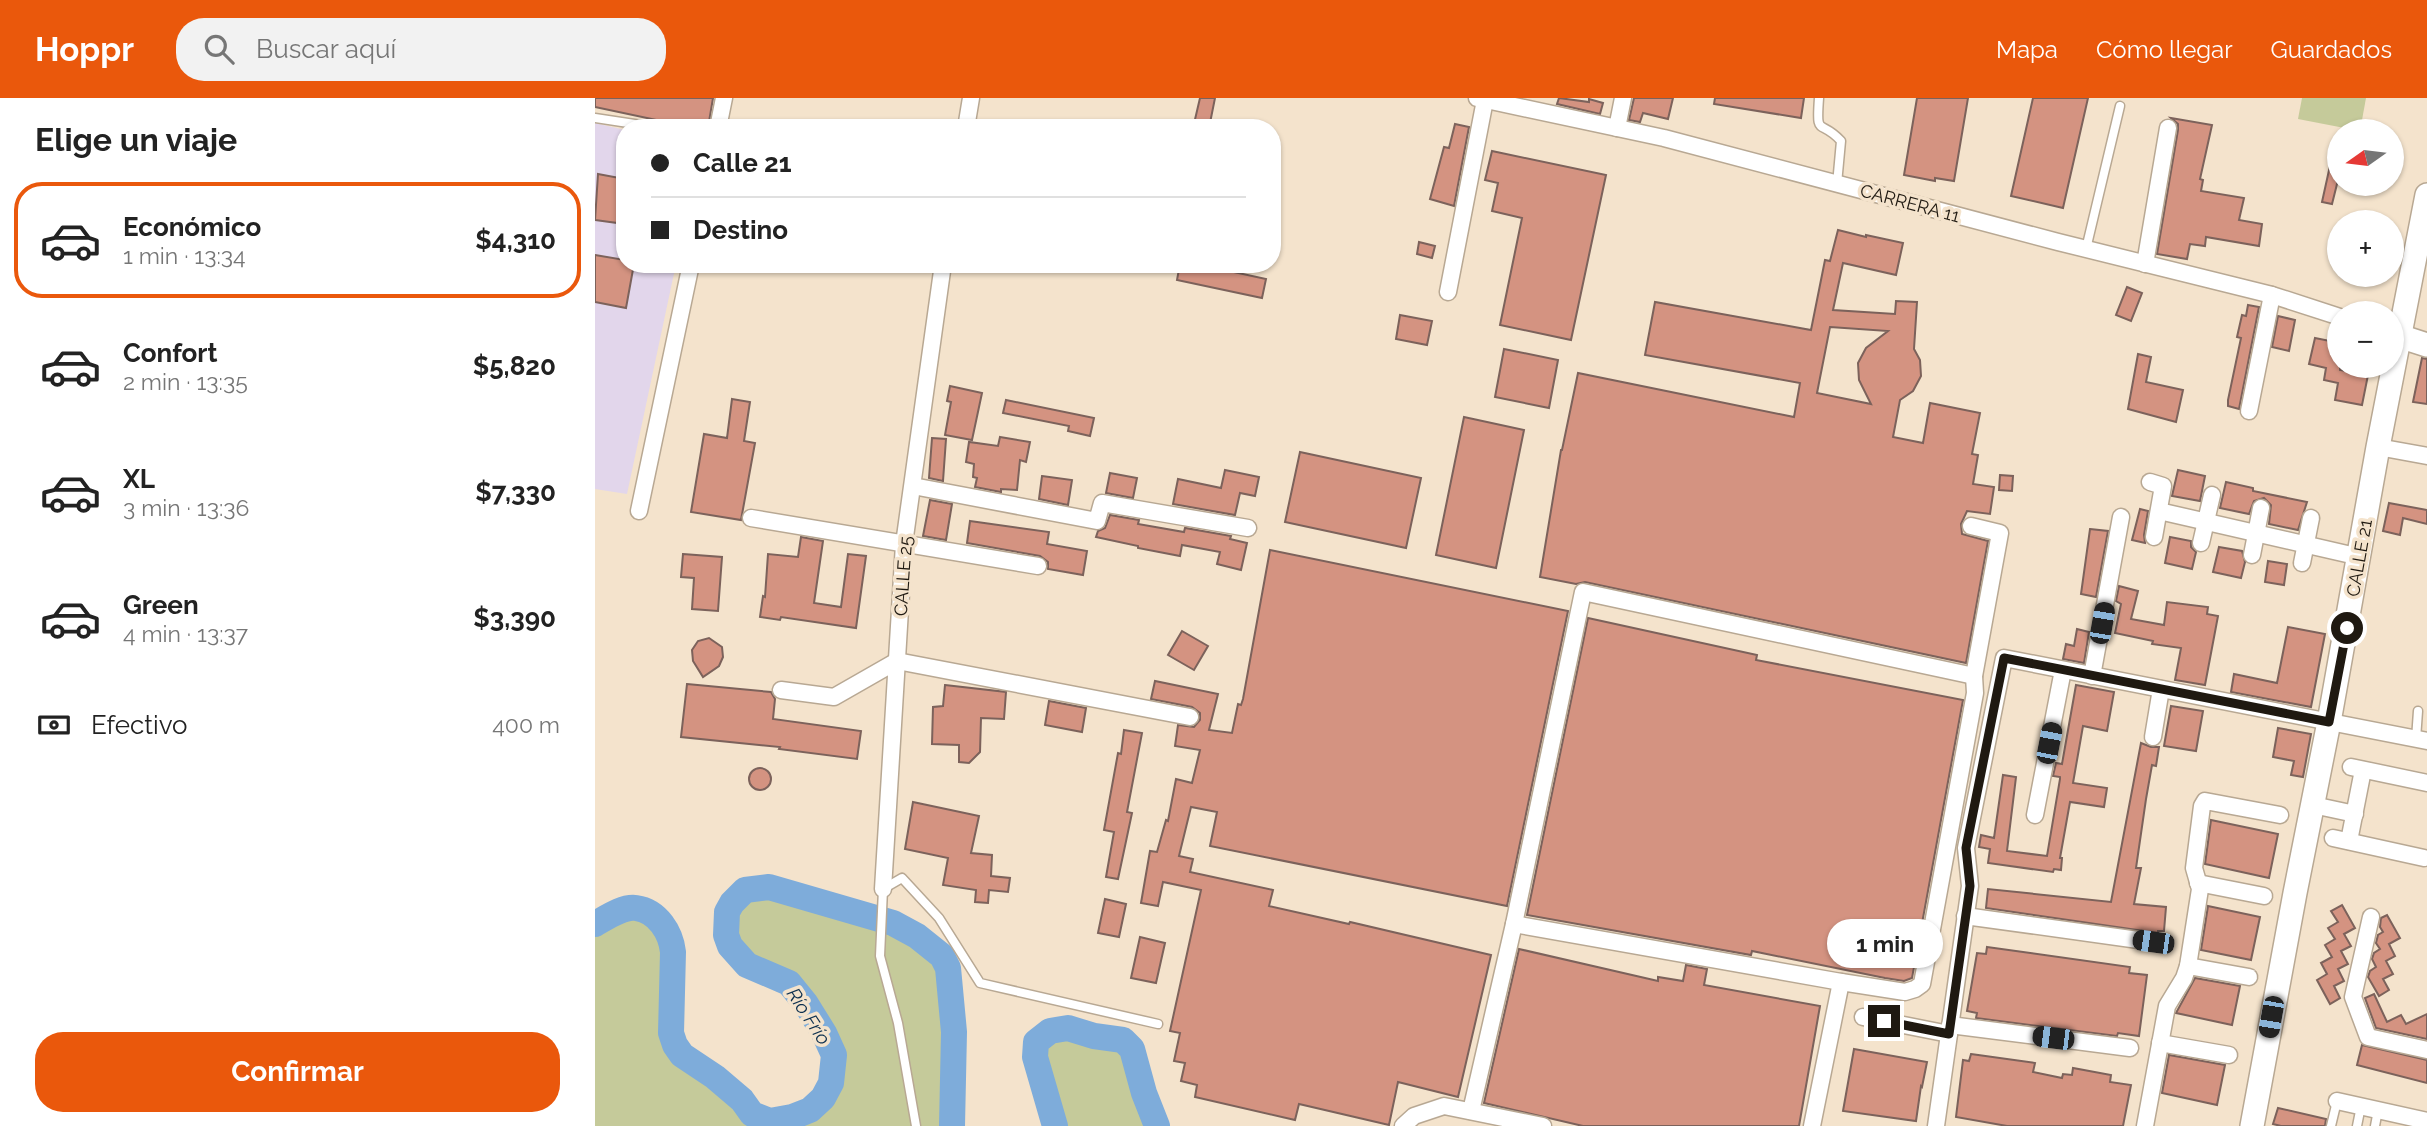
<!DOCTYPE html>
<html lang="es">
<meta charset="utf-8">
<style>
body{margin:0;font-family:Raleway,sans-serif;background:#f2f2f2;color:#222;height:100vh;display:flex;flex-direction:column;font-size:26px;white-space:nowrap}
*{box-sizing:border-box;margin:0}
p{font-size:23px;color:#767676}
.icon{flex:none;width:38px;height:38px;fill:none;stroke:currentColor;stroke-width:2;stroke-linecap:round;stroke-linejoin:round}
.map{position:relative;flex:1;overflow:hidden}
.details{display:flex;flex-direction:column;background:#fff;width:595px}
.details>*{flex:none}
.banner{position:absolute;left:21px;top:21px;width:665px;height:154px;border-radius:28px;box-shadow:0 2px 5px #0004;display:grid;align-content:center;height:154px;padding:0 35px;background:#fff}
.needle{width:46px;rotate:256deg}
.controls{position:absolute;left:1732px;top:21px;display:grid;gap:14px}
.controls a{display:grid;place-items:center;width:77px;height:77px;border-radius:50%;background:#fff;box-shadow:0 2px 5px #0004;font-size:35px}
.end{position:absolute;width:32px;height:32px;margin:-16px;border:9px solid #1f1911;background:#fff;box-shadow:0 0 0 4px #fff}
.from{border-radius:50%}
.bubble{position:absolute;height:49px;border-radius:24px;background:#fff;box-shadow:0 2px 5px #0004;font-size:23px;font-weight:700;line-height:49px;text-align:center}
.car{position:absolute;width:21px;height:42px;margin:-21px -10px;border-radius:9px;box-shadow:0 0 5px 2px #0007;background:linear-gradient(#222 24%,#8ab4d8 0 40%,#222 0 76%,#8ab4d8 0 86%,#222 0)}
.banner b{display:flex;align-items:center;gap:24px;height:66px;font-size:26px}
.banner b+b{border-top:2px solid #e0e0e0}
.banner i{width:18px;height:18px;background:#222}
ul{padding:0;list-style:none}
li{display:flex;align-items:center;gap:21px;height:116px;margin:0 14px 10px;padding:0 21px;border:4px solid transparent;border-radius:28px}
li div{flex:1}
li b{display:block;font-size:26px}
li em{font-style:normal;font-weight:700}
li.active{border-color:#ea580c}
li>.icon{width:63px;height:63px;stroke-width:1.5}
h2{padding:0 35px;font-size:32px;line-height:84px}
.pay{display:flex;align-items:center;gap:18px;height:77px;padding:0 35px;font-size:26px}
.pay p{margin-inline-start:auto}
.primary-button{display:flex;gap:14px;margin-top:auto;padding:14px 35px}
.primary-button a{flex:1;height:80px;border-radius:28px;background:#ea580c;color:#fff;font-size:28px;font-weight:700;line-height:80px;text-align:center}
header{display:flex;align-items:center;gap:42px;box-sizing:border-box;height:98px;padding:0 35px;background:#ea580c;color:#fff}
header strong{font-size:33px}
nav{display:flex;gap:38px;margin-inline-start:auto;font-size:24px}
.search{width:490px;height:63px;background:#f2f2f2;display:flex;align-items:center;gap:18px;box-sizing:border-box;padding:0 24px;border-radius:28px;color:#767676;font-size:26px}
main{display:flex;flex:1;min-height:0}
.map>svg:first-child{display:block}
.education{fill:#e2d6eb}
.green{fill:#c5ca9a}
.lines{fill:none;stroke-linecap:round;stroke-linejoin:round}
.river{stroke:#7eacda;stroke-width:26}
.building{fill:#d49381;stroke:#7c625b;stroke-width:2;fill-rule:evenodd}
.lane-casing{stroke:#b8a893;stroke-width:11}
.street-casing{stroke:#b8a893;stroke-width:19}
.secondary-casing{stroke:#b8a893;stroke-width:26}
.lane{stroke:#fff;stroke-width:8}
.street{stroke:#fff;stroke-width:16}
.secondary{stroke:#fff;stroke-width:23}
.route{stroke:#1f1911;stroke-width:9}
.labels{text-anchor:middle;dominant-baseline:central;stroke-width:7;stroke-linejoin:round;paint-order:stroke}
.street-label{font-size:18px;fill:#1f1911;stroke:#f4e3cc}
.water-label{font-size:19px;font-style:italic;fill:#0d304f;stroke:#f4e3cc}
</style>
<header>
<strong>Hoppr</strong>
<div class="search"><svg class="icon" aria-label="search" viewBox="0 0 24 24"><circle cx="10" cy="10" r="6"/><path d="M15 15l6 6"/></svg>Buscar aquí</div>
<nav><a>Mapa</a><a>Cómo llegar</a><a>Guardados</a></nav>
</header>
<main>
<section class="details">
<h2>Elige un viaje</h2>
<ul>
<li class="active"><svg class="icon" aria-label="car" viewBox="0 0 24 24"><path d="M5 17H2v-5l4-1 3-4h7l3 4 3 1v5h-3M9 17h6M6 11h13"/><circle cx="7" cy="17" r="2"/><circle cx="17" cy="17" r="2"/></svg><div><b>Económico</b><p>1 min · 13:34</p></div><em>$4,310</em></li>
<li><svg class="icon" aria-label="car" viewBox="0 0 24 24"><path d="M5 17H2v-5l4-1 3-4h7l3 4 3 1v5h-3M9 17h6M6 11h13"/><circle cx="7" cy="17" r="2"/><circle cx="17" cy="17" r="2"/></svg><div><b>Confort</b><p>2 min · 13:35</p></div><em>$5,820</em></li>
<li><svg class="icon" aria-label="car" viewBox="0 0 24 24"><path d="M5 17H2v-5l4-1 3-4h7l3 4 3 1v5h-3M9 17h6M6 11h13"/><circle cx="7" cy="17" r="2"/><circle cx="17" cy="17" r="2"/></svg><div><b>XL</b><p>3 min · 13:36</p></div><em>$7,330</em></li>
<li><svg class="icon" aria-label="car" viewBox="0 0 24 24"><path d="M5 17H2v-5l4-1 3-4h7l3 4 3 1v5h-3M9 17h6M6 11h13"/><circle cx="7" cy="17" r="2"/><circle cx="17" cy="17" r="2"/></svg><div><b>Green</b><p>4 min · 13:37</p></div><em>$3,390</em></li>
</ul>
<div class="pay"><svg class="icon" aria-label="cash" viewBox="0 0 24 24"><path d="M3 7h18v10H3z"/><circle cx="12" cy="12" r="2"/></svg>Efectivo<p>400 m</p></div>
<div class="primary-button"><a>Confirmar</a></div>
</section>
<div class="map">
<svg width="1832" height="1028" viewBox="0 0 1832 1028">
<rect width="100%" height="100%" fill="#f4e3cc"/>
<polygon class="education" points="0,25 30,32 30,166 81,166 32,396 0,391"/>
<g class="green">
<polygon points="1707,0 1771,0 1765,33 1703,21"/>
<path d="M162,789h12c47,13 142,30 173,69 12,16 12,59 12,79 -1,24 -8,70 -2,91h-357v-202c34,-19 56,-23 77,15l-1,94c10,33 56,46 78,76 11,15 32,12 48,6 25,-9 38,-31 37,-58 -1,-19 -29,-59 -43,-73 -12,-11 -30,-11 -44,-19 -16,-11 -25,-32 -20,-51 4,-14 16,-23 30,-27z"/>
<polygon points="473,930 499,938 528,942 537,951 549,995 562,1028 460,1028 440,959 441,944 455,933"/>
</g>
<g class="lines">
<g class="river">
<path d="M0,826c11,-6 28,-18 41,-16 22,3 35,25 37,44l-2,81 4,12 7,10 33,22 27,23 10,14 18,7 22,-4 18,-7 13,-12 8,-15 3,-28 -10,-22 -18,-29 -17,-21 -42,-18 -17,-19 -4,-11 1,-23 5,-9 13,-13 24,-3 124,36 24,13 25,20 6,12 6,64 -2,94"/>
<polyline points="460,1028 440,959 441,944 455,933 473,930 499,938 528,942 537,951 549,995 562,1028"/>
</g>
</g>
<g class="building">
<polygon points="0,0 118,0 113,30 99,30 0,9"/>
<polygon points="605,0 620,0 614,30 598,30"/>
<polygon points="964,0 994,4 994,1 1008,5 1005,16 962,6"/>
<polygon points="1039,0 1078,0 1073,21 1048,15 1045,24 1034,22"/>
<polygon points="1120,0 1209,0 1206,20 1119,6"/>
<polygon points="1322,0 1373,0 1359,83 1340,80 1340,83 1309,77"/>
<polygon points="1438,0 1493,0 1468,110 1416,98"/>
<polygon points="1576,20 1617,27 1605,81 1608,82 1606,93 1649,100 1644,122 1667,126 1664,148 1611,139 1610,148 1595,146 1592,161 1562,156 1583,32 1583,26"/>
<polygon points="860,26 874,29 859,108 835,101 849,49 854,50"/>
<polygon points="1740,45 1745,46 1745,82 1743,82 1737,106 1727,104"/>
<polygon points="897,53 1011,77 976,242 905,227 927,120 897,113 903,85 890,82"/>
<polygon points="3,76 30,81 30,126 0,122"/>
<path d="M1243,132l28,7v-2l37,8 -7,32 -53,-12 -10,47 62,4 1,-13 21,1 -3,47 6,11 1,16 -8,15 -13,9 -7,37 30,6 7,-40 50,10 -8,41 6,1 -5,29 21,3 -4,27 -23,-3 -6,13 1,10 26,7 -22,122 -381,-81 -9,2 -36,-7 21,-127h1l16,-77 216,44 6,-34 -155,-28 10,-53 156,28 14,-70 5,1zM1235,229l58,4 -22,17 -8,15 1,17 12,24 -54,-11z"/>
<polygon points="824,144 840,148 837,160 822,156"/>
<polygon points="0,157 30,162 30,166 39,166 31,210 0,204"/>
<polygon points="585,166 602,166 671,181 667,200 582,182"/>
<polygon points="1532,189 1547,195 1536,223 1521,217"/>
<polygon points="1653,207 1664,209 1644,311 1633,308 1633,302 1646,240 1642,239 1647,217 1651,218"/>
<polygon points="805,217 837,223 832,247 801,241"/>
<polygon points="1683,218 1700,222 1694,253 1677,249"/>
<polygon points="1720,240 1745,245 1745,272 1773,277 1767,307 1740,302 1743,285 1729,282 1731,270 1714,266"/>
<polygon points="909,251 963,262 954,310 900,299"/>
<polygon points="1543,256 1556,259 1551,284 1588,292 1581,324 1533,311"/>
<polygon points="1827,260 1832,261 1832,306 1818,304"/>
<polygon points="355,288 387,295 377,342 350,337 356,304 352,303"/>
<polygon points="137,301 155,304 149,343 160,345 146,422 96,414 109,336 132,340"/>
<polygon points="411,302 499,320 495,338 473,333 474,328 408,315"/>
<polygon points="869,319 929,332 901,470 841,457"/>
<polygon points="405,339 435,344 431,364 425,362 422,392 406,391 406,394 380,389 382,380 378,379 379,366 371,364 374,344 403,348"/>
<polygon points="337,340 351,341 348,383 334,380"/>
<polygon points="705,354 826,380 811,450 690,424"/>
<polygon points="630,372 664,379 660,398 645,395 640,417 578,406 583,381 626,390"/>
<polygon points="1583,372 1610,378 1605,403 1577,398"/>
<polygon points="515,375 542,380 538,400 511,395"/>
<polygon points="1405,377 1418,378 1417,393 1404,392"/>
<polygon points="447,378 477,382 473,407 444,401"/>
<polygon points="1631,384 1658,390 1658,393 1712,404 1703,432 1674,426 1676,407 1669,400 1659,403 1654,416 1625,410"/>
<polygon points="335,402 357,406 351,442 328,438"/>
<polygon points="1794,405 1832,412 1832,426 1808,420 1805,437 1788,433"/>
<polygon points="1545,411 1553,413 1549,437 1550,445 1537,442"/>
<polygon points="515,417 544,422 543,426 589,434 590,430 636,438 635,441 652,445 646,472 622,466 625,454 587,447 585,458 543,450 543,448 501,439 503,433 510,430"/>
<polygon points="375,423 454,434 452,446 492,453 488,477 453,471 453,464 445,458 372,445"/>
<polygon points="1495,431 1513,433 1501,499 1486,496"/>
<polygon points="206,439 228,443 219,505 246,509 253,456 271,458 261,530 186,519 185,522 165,519 168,498 170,499 173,456 203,459"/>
<polygon points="1575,439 1596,443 1596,449 1601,454 1597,471 1570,465"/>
<polygon points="1624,449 1647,453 1650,464 1646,480 1618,474"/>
<polygon points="675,452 973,513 912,808 615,748 622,714 596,709 584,758 598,761 595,774 678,792 674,808 754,826 755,824 896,857 863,999 803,984 794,1027 704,1006 700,1022 600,999 602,987 586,983 590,965 579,963 585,935 575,933 606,792 568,784 563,808 546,805 555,753 562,754 571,722 573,723 581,681 597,685 605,652 580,648 583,627 599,629 605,622 605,615 597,609 556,601 560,583 623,596 614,632 637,635 643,606 646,607 648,601"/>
<polygon points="88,456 127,459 123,513 97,511 99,480 86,479"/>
<polygon points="1673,463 1692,466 1689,487 1670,484"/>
<polygon points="1524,488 1543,493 1536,521 1569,527 1572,504 1613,509 1612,516 1623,518 1610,587 1580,582 1586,550 1557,546 1558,543 1520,535 1526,506 1521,503"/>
<polygon points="993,520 1162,557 1161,562 1368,602 1317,880 1309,883 1290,880 1157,853 1156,857 932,817"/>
<polygon points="1693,529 1730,536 1716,609 1636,594 1639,576 1682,585"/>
<polygon points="1482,531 1494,534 1489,565 1468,561 1471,546 1479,548"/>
<polygon points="587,533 613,548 599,572 573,557"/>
<polygon points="114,540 127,549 128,559 124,568 108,579 98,563 97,552 103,543"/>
<polygon points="92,586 176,594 180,601 178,621 266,633 262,661 184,651 185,649 86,639"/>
<polygon points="350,587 411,594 409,621 386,620 385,654 374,665 364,664 364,647 337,646 338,609 348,608"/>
<polygon points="1481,587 1519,594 1512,633 1488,628 1478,685 1512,690 1509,709 1475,704 1465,760 1467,760 1466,772 1459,771 1458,774 1393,765 1395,751 1384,749 1386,737 1399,740 1408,677 1421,679 1412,753 1452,758 1465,681 1465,679 1458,678 1461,665 1467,666"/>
<polygon points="454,603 491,610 487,634 450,627"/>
<polygon points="1576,608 1608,613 1601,653 1569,648"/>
<polygon points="1683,630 1716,636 1708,679 1696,677 1699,663 1678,659"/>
<polygon points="529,632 547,635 532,714 537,715 523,781 511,779 519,734 509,732 523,655 526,656"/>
<polygon points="1546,645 1556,649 1564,649 1561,668 1557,667 1551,701 1541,770 1546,770 1539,806 1571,809 1569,833 1563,833 1563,835 1391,810 1393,791 1516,804"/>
<circle cx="165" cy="681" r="11"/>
<polygon points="318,704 384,718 376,755 397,757 396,778 415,780 413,794 394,792 393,805 380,804 381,792 348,787 353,760 310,751"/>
<polygon points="1616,722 1683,736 1674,780 1610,766"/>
<polygon points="510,801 531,806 524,839 503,835"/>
<polygon points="1747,807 1760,830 1749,836 1756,848 1746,853 1753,866 1743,871 1749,883 1739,888 1745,900 1735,906 1722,882 1732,876 1726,865 1737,859 1730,847 1740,841 1733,830 1743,824 1736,813"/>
<polygon points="1613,808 1665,819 1656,862 1606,852"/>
<polygon points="1792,817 1805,840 1794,846 1800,858 1791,863 1798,876 1788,881 1794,892 1784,898 1773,879 1775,873 1781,869 1777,861 1779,855 1785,851 1781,845 1783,837 1788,834 1785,829 1786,820"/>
<polygon points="545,839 570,845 561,885 536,880"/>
<polygon points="1392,849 1535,869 1534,875 1552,877 1544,938 1523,935 1522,938 1381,920 1382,915 1372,913 1382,855 1391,856"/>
<polygon points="924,851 1063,883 1063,879 1088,883 1091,867 1112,871 1109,887 1225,908 1204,1028 988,1028 889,1005"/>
<polygon points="1600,880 1645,888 1637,927 1581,915"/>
<polygon points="1779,896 1792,924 1806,917 1811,926 1832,916 1832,941 1781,930 1770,900"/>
<polygon points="1767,947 1832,962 1832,985 1762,967"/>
<polygon points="1259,951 1332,964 1327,989 1326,988 1321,1023 1248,1013"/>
<polygon points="1376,956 1440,965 1438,974 1467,980 1468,976 1477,977 1478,970 1516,977 1515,984 1536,987 1528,1028 1412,1028 1361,1019 1368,962 1374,963"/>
<polygon points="1574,957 1630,967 1622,1007 1567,995"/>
<polygon points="1683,1010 1731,1021 1730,1028 1686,1028 1678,1026"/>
</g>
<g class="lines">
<defs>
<g id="lane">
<path d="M1224,0c-3,41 1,20 22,43l-4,43"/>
<polyline points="0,20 66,30"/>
<polyline points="1491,151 1525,8"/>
<polyline points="1821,641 1823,613"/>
<polyline points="321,1028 303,925 285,858 288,791 307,780 344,820 385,885 563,926"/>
<polyline points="1736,1028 1742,1003"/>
<polyline points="1762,1028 1766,1008"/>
<polyline points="1780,1028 1783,1012"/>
</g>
<g id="street">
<polyline points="882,0 1069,40 1463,144 1677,197 1745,219"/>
<polyline points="123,30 129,0"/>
<polyline points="371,30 376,0"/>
<polyline points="1022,30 1028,0"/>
<polyline points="1550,166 1573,30"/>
<polyline points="853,194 890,2"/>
<polyline points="1654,313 1677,197"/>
<polyline points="1783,349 1832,358"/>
<polyline points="1555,384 1568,388 1559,439"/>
<polyline points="318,388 502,423 507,405 653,430"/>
<polyline points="44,413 96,166"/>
<polyline points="1564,413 1765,459"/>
<polyline points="156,420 443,468"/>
<polyline points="1606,445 1617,397"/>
<polyline points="1657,457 1666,410"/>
<polyline points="1707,465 1716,420"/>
<polyline points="1497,578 1526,419"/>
<polyline points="186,592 239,599 302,563 595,619"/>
<polyline points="1558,639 1566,591"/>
<polyline points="1756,669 1832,685"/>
<polyline points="1718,707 1760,716"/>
<polyline points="1440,717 1468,572"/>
<polyline points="1738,740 1829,760"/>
<polyline points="1754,743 1768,672"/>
<polyline points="1603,785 1669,798"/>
<polyline points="288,791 309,446 348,166"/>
<polyline points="1370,818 1558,844"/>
<polyline points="1776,819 1758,899 1773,939 1832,952"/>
<polyline points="919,826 1246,884"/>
<polyline points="1593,868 1654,879"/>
<polyline points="1268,919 1354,936"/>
<polyline points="1355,927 1535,950"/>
<polyline points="1565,945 1634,957"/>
<polyline points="1742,1003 1832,1023"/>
<polyline points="876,1013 919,826 988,494 1379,578"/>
<polyline points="808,1028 819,1018 849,1008 948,1028"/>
<polyline points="1217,1028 1246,884 1310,894 1320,891 1327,886 1380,595 1379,578 1405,435 1376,428"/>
<polyline points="1341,1028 1375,788 1371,750 1409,560 1832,643"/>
<polyline points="1550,1028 1572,908 1589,880 1593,868 1605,791 1599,770 1607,708 1610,703 1685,717"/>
</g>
<g id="secondary">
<polyline points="1804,238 1832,247"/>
<polyline points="1657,1028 1700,795 1734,624 1783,349 1832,97"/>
</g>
</defs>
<use href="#lane" class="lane-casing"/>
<use href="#street" class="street-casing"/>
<use href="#secondary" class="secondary-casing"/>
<use href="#lane" class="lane"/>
<use href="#street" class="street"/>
<use href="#secondary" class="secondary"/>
</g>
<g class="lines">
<polyline class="route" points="1289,923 1354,936 1375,788 1371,750 1409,560 1734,624 1752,530"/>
</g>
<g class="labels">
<g class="street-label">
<text transform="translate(1315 105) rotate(15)">CARRERA 11</text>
<text transform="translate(1764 460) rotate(-80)">CALLE 21</text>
<text transform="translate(308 478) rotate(-86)">CALLE 25</text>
</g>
<g class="water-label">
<text transform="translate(214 918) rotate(57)">Río Frío</text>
</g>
</g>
</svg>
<div class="controls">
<a><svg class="needle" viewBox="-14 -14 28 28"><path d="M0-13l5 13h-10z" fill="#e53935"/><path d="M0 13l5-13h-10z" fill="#767676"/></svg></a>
<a>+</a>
<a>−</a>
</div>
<i class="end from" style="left:1752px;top:530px"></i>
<i class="end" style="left:1289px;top:923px"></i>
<div class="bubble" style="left:1232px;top:821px;width:116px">1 min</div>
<i class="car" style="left:1507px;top:525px;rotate:10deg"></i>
<i class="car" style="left:1454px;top:645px;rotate:11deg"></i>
<i class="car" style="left:1558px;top:844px;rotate:278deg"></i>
<i class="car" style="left:1676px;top:919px;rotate:190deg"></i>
<i class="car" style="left:1458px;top:940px;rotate:277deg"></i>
<div class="banner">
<b><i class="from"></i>Calle 21</b>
<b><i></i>Destino</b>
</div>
</div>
</main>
